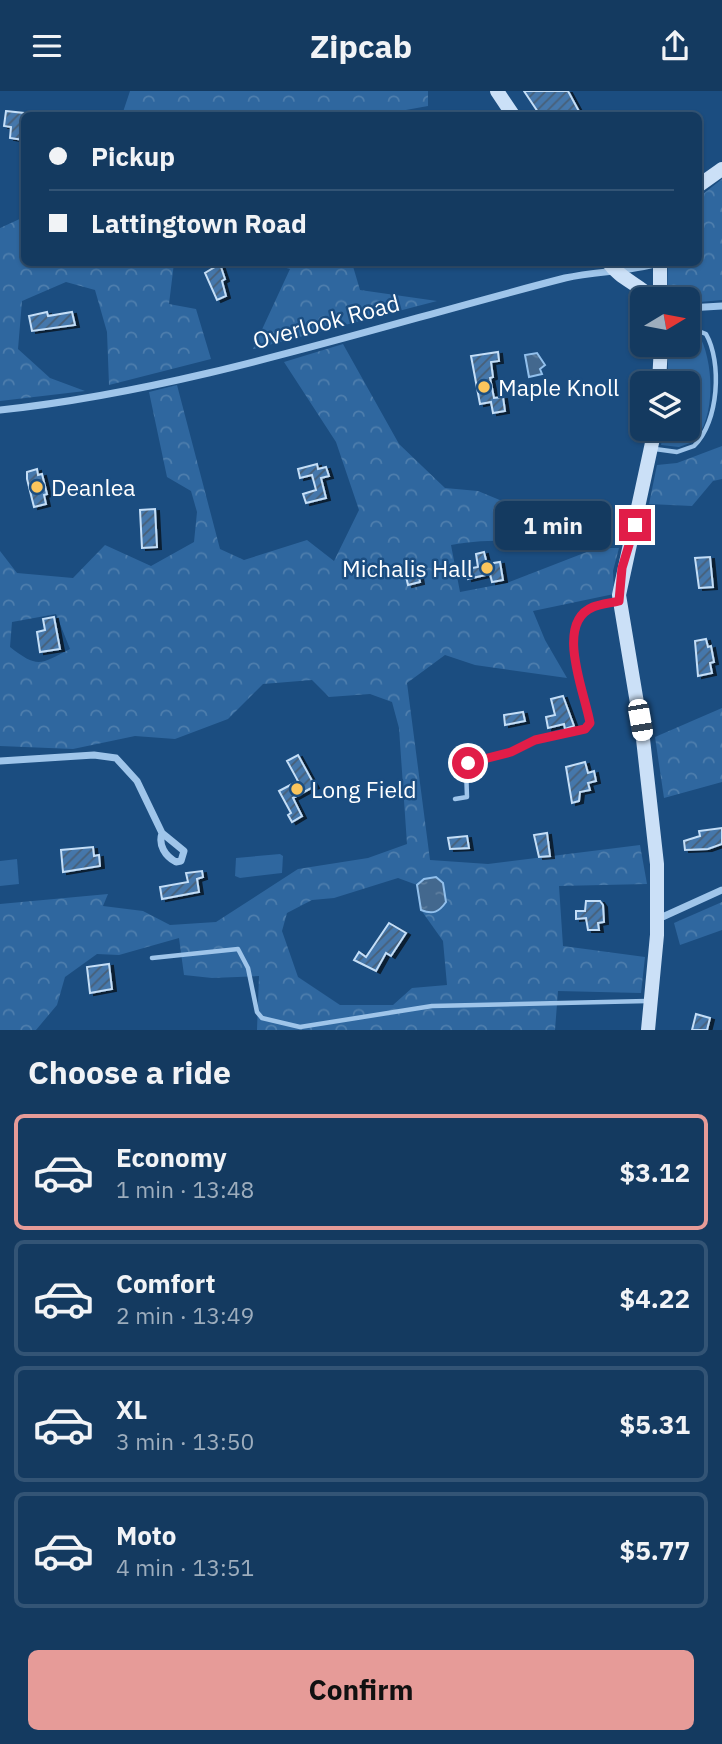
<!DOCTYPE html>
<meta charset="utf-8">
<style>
body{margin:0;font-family:"IBM Plex Sans",sans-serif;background:#1d4166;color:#f1f3f6;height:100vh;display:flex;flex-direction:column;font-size:26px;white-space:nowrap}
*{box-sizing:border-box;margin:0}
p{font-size:23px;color:#9dadbd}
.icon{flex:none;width:38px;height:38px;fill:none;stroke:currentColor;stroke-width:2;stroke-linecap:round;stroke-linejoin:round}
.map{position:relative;height:939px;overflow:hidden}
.drawer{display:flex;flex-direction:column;background:#143a60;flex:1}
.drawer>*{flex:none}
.banner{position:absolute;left:21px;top:21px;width:681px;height:154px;border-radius:10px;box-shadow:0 2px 5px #0004,0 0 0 2px #335475;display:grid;align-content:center;height:154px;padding:0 28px;background:#143a60}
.needle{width:46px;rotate:80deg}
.controls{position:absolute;left:630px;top:196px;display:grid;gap:14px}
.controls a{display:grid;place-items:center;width:70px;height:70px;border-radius:10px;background:#143a60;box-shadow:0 2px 5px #0004,0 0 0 2px #335475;font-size:35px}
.end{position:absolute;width:32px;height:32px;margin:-16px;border:9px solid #e11d48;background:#fff;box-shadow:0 0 0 4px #fff}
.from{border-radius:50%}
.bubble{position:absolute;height:49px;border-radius:10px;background:#143a60;box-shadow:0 2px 5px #0004,0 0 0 2px #335475;font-size:23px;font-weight:800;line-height:49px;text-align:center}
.car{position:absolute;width:21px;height:42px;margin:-21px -10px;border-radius:9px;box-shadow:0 0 5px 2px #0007;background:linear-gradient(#fff 24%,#345 0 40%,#fff 0 76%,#345 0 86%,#fff 0)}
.banner b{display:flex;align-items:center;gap:24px;height:66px;font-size:26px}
.banner b+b{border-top:2px solid #335475}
.banner i{width:18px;height:18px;background:#f1f3f6}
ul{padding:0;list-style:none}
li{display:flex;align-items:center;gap:21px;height:116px;margin:0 14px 10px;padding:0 14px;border:4px solid #335475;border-radius:10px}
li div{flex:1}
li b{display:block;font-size:26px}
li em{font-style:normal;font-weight:800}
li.on{border-color:#e69b98}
li>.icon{width:63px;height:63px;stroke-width:1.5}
h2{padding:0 28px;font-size:32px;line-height:84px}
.primary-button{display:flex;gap:14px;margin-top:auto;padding:14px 28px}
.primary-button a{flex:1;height:80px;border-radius:10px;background:#e69b98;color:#111;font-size:28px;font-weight:800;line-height:80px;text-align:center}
header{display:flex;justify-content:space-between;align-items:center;height:91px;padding:0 28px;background:#143a60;font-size:32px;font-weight:800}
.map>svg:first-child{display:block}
.grass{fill:#2f679f}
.forest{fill:url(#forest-crowns);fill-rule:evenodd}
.water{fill:url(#water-ripples);stroke:#92c0ec;stroke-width:2}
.building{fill:url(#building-hatch);stroke:#c4def7;stroke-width:2;filter:url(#shadow)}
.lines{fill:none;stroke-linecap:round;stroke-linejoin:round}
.lane{stroke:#9fc5ea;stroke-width:4.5}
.street{stroke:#9fc5ea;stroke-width:7}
.secondary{stroke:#cbe0f7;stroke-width:14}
.route{stroke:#e11d48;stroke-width:9}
.poi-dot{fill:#fbc55c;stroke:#1b4d80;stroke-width:2.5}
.labels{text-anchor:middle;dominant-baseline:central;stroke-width:5;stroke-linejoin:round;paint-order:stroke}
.street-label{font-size:23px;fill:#fff;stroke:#1b4d80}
.poi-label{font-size:23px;fill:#fff;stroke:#1b4d80;text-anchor:start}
</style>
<header><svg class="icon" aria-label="menu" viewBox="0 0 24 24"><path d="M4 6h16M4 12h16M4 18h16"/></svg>Zipcab<svg class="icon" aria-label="share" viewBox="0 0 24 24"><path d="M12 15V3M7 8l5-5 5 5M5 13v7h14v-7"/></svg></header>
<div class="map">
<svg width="722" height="939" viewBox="0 0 722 939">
<defs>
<pattern id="forest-crowns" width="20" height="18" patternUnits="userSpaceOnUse" patternTransform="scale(1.75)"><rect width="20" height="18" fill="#2f679f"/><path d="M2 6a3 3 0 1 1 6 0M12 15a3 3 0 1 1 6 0" fill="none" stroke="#4e7ead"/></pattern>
<pattern id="water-ripples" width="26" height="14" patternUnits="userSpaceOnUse" patternTransform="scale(1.75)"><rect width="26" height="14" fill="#43688e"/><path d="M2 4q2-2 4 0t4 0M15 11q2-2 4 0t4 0" fill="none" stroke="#5f7f9f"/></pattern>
<pattern id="building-hatch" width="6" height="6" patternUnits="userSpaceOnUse" patternTransform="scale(1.75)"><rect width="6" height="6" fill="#4477ab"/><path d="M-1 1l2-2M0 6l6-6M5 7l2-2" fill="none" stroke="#485f77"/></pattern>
<filter id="shadow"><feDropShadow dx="4" dy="2" stdDeviation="0" flood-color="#0009"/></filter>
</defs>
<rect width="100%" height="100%" fill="#1b4d80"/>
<g class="grass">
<path d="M688,239l10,3c16,27 19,86 -5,109l-14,5 -18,-2 3,-16h24v-46h-20v-38h20z"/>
<polygon points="280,763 283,765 282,782 240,787 235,785 236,767"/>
<polygon points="17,768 19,793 0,795 0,770"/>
</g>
<g class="forest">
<polygon points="130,0 428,0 428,15 378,24 122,24"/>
<polygon points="722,88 722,209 688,212 688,208 667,208 668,172 698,172 698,107"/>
<polygon points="24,126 24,172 174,172 169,213 196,218 211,268 109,294 107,241 95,199 66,191 22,210 18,258 50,287 85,300 0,310 0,137"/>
<polygon points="268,172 352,172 360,199 437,210 253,258 290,178"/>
<path d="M343,253l56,100 46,44 33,3 41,17 41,23 2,9c-37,2 -74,-2 -111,5l9,47 47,-9 90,-35h22l-6,23 1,23 -81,17 12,29 22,38 -92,-13 -30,-10 -38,28 23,177 58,4 152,-19 7,39 -88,2 4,60 82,11 -4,36 -83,-2 -3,39h-298l2,-54 -47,2 -28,-3 -5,-37 -60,17 -22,-1 -32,23 -8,28 -21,25h-36v-126l108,-10 -5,12 40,5 27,14 46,-3 82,-53 70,-11 39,-14 -8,-116 -7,-26 -22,-8 -41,3 -17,-17 -49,4 -35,35 -53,20 -40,-3 -62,13 -73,-3v-195l17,22 56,5 32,-33 46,21 43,-24 3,-30 -6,-21 -24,-14 -18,-85 28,-7 43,164 24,11 63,-20 27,21 25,-51 -23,-68 -52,-80zM56,523l14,35c-29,15 -32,20 -60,-2l2,-25zM398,787l19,7 3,-4 9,32 -8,-3 22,31 4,44 -35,3 -19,17h-53l-42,-28 -16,-46 5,-18 25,-13 22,-2z"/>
<polygon points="722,355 722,388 713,390 692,415 649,413 657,374 677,372"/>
<polygon points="722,617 722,691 664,707 655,646"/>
<polygon points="722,811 722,839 680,854 674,832"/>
</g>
<g class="water">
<polygon points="537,262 545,274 540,278 542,283 529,286 525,264"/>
<path d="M436,786l7,6 3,19c-7,10 -13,13 -25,8l-4,-25 7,-6z"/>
</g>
<g class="building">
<polygon points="524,0 568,0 581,24 540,24"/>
<polygon points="6,20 24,22 24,49 10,47 11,36 4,35"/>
<polygon points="220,173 225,188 222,190 226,205 217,209 205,182"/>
<polygon points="47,221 48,225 72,221 75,234 32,240 29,225"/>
<polygon points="498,261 499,270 491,271 493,286 490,287 494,307 503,306 505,320 493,322 491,311 480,313 471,265"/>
<polygon points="317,373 318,378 326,376 329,385 321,387 326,407 306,412 303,403 316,399 312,384 300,387 298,378"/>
<polygon points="37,378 38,384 42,383 47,403 44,404 46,413 34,416 27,388 27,381"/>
<polygon points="155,418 157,456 142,457 140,419"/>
<polygon points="484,461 487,473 500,471 503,489 492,491 490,483 468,488 466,478 478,476 476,463"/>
<polygon points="710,466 713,496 699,497 695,467"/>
<polygon points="417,474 420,491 408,494 404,477"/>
<polygon points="54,526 60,558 40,561 37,541 45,539 43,528"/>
<polygon points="706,548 708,556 711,555 714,571 710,572 712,582 698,585 695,550"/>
<polygon points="563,605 574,635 565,638 564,633 548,637 546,626 555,624 551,608"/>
<polygon points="523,621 525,630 505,634 504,624"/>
<polygon points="298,664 315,695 293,707 302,725 292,731 288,724 291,722 279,700 298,690 287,670"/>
<polygon points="585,671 588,682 594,680 596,690 588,692 590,699 580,701 579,710 572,712 566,676"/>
<polygon points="722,737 722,753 708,758 685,759 684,750 700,745 699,740"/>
<polygon points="547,742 550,765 539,766 534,744"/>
<polygon points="467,745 469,757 450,758 448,747"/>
<polygon points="93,756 94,765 99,764 100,775 63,781 61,759"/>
<polygon points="202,780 203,786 197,788 199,801 162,808 160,796 188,791 186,782"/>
<polygon points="586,810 600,810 603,814 604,831 598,832 599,839 588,839 586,827 576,828 576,820 585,820"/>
<polygon points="389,832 406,842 391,865 386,862 376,880 354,869 359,861 366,866"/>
<polygon points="109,873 112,898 90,902 87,876"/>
<polygon points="696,923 710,927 707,939 692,939"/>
</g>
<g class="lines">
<g class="lane">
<path d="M655,358l22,3 17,-6c25,-24 28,-84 12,-112l-18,-7"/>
<path d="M455,708l12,-2 -1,-29 5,-7 40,-9 24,-12 50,-11 5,-6c-4,-28 -30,-86 -8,-109 9,-9 24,-10 36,-13"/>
<polyline points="152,867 238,858 248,877 257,921 262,927 300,936 432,915 647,910"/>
</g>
<g class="street">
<polyline points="688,217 722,215"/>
<path d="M0,319c189,-20 381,-85 565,-132 32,-7 63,-6 94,-15"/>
<path d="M0,670l94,-6 22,3 21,23 25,52c-4,12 3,23 14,29l5,-1 3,-10 -22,-18"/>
<polyline points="658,828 722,799"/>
</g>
<g class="secondary">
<polyline points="497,0 513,24"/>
<polyline points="698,95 722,78"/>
<path d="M609,172c10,15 31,22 44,36"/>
<polyline points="660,172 660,208"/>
<polyline points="659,292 661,254"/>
<polyline points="648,939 657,844 657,773 643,648 619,504 655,338"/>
</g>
</g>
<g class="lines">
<path class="route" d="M468,672l43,-11 24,-12 50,-11 5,-6c-5,-30 -36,-100 3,-116 8,-3 18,-4 26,-6l3,-33 13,-43"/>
</g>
<g class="poi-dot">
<circle cx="484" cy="296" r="7"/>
<circle cx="37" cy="396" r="7"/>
<circle cx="487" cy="477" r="7"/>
<circle cx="297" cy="698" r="7"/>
</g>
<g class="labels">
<g class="street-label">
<text transform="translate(326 230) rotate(-15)">Overlook Road</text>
</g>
<g class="poi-label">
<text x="498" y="296">Maple Knoll</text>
<text x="51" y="396">Deanlea</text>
<text x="473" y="477" text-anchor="end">Michalis Hall</text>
<text x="311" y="698">Long Field</text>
</g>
</g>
</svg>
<div class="controls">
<a><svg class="needle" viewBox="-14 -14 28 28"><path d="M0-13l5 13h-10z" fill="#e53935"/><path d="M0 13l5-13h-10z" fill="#9dadbd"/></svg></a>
<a><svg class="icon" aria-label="layers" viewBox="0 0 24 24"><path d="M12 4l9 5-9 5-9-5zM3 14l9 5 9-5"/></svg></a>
</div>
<i class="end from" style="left:468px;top:672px"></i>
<i class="end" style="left:635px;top:434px"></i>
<div class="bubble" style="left:495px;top:410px;width:116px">1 min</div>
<i class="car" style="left:640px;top:629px;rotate:170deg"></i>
<div class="banner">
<b><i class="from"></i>Pickup</b>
<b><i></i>Lattingtown Road</b>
</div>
</div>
<section class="drawer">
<h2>Choose a ride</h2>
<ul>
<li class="on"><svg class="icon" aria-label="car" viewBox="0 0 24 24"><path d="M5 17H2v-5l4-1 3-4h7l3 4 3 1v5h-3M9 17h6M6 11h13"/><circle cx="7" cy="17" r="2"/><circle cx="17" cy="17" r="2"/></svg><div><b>Economy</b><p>1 min · 13:48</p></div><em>$3.12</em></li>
<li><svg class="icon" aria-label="car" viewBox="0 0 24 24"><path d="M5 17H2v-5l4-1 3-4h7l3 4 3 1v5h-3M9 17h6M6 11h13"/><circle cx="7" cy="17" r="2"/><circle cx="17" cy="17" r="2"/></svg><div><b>Comfort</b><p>2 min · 13:49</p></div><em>$4.22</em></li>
<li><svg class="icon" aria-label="car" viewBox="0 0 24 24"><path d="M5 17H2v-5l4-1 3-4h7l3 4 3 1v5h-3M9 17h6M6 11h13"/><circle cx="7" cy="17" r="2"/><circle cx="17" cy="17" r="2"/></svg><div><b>XL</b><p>3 min · 13:50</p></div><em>$5.31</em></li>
<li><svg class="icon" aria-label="car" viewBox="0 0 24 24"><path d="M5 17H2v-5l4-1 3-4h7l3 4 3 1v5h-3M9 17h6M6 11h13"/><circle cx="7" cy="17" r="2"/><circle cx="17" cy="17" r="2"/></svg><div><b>Moto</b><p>4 min · 13:51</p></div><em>$5.77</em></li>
</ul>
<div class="primary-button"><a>Confirm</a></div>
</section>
